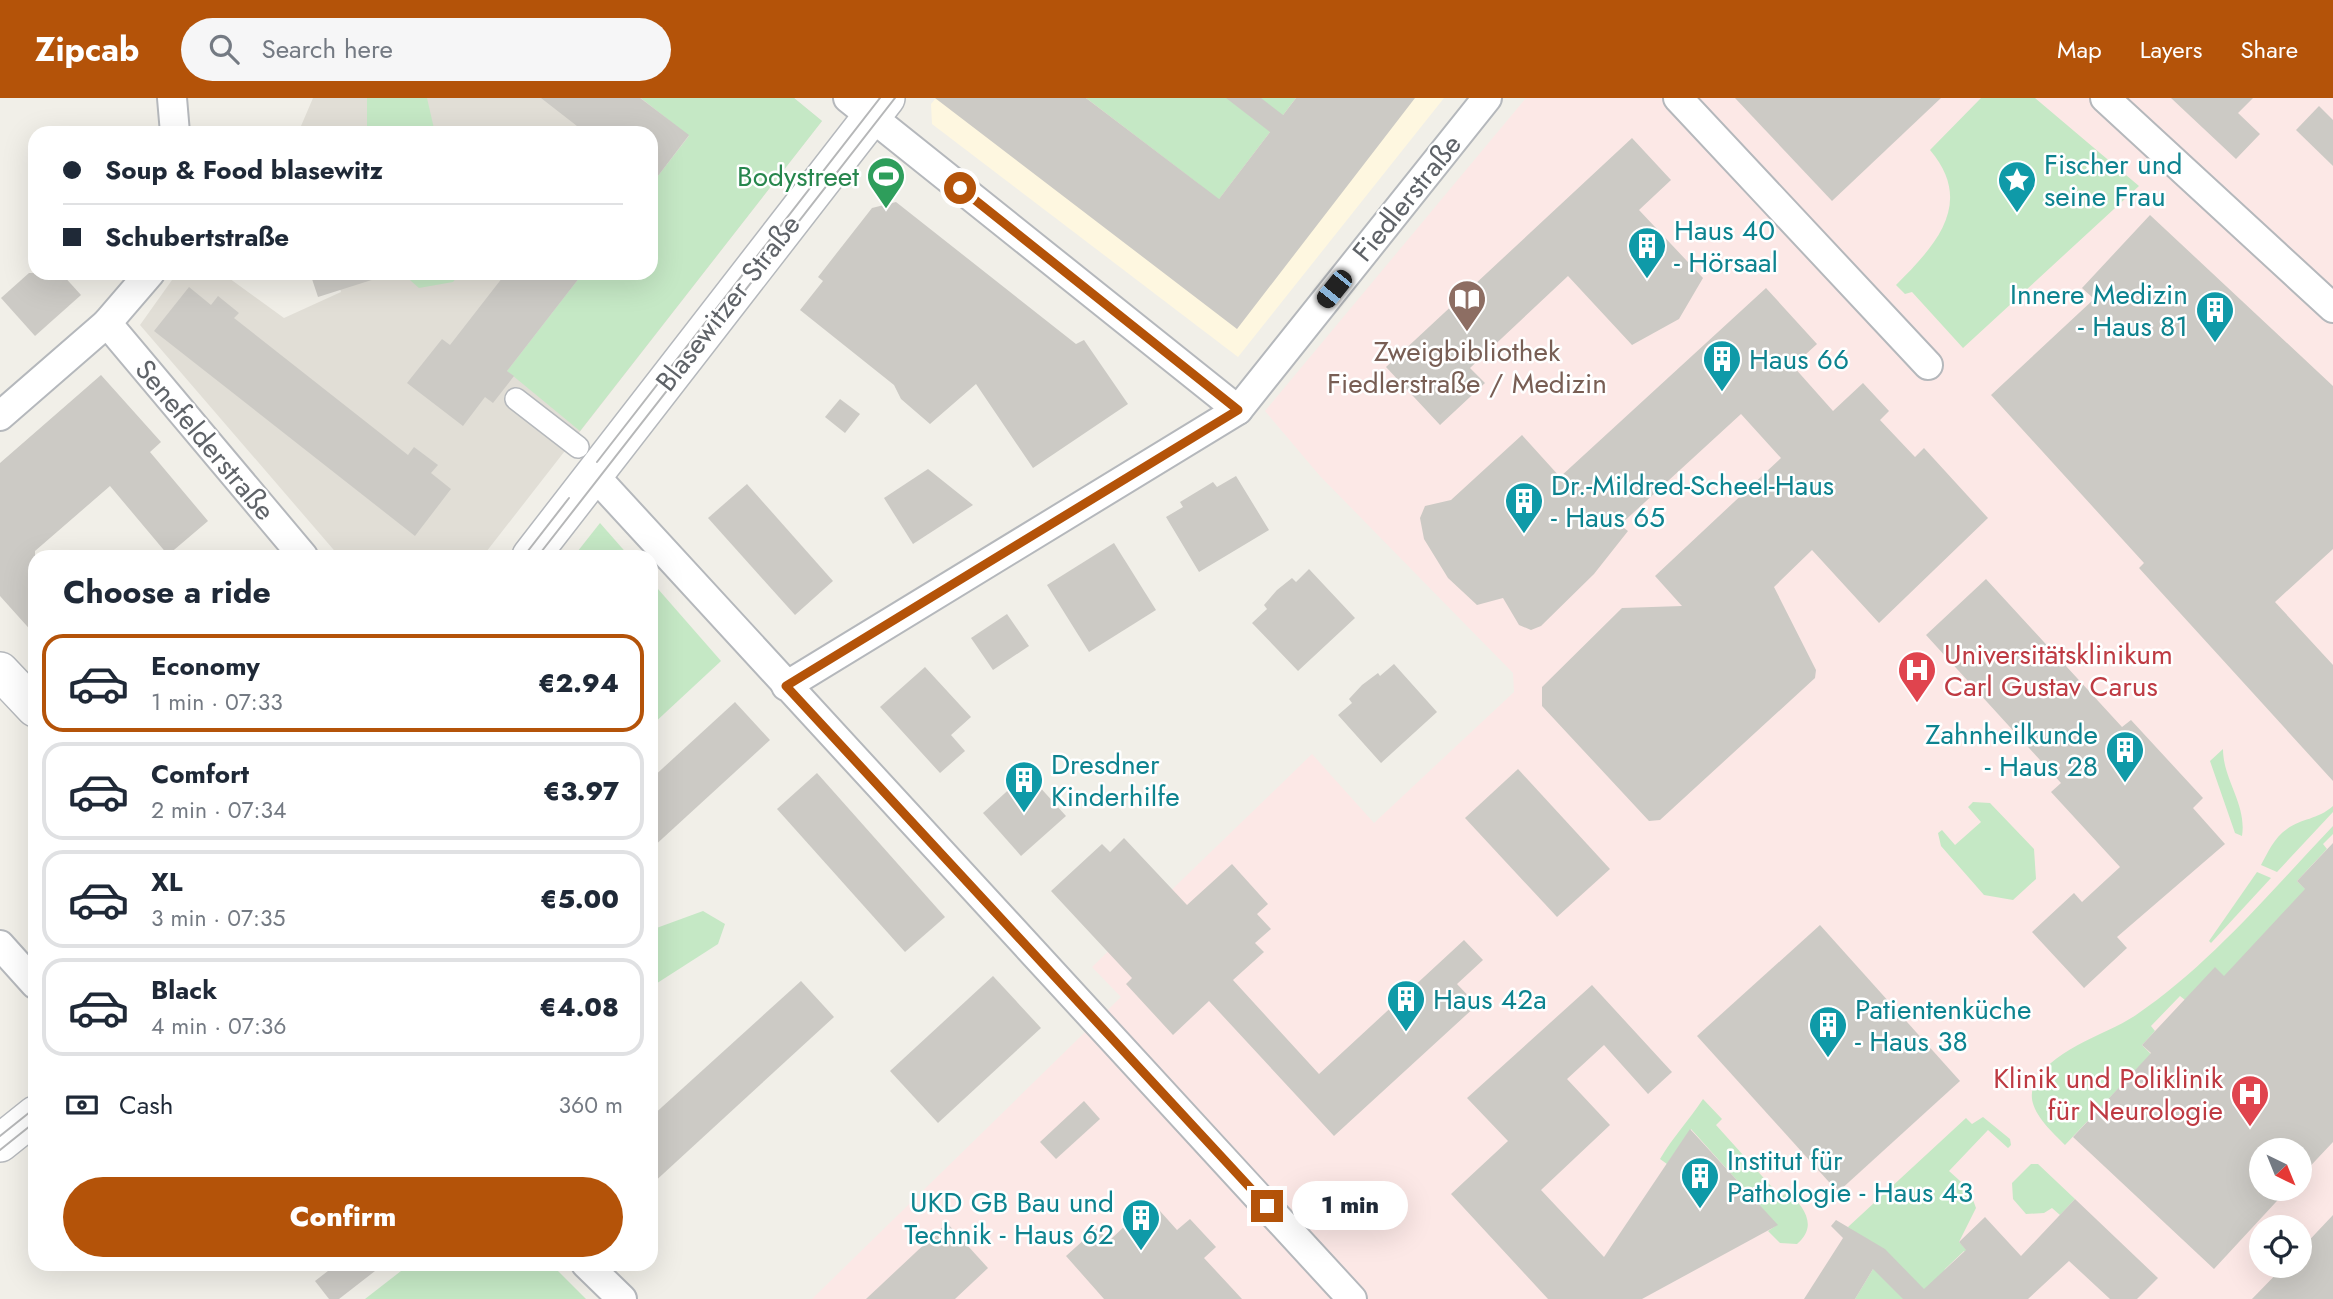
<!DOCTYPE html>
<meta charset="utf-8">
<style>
body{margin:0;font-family:Jost,sans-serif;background:#f6f6f7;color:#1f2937;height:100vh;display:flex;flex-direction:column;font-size:26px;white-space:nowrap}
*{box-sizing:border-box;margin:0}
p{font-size:23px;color:#747a83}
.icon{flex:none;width:38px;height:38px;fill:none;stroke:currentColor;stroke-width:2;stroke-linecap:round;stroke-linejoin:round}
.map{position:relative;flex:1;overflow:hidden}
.sheet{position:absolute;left:28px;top:452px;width:630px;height:721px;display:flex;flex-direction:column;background:#fff;border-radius:21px;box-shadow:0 7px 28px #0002}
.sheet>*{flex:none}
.banner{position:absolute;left:28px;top:28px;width:630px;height:154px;border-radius:21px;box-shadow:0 7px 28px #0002;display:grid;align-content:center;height:154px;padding:0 35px;background:#fff}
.needle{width:46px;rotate:137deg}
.controls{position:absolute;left:2249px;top:1040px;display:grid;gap:14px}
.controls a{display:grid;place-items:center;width:63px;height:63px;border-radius:50%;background:#fff;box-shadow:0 7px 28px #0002;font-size:35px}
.end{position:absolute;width:32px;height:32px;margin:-16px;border:9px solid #b45309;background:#fff;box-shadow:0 0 0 4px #fff}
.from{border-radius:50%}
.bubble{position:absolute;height:49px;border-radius:24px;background:#fff;box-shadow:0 7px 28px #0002;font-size:23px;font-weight:800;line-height:49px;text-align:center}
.car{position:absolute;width:21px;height:42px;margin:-21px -10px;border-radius:9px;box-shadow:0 0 5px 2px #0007;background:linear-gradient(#222 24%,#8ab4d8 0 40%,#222 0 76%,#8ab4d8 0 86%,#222 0)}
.banner b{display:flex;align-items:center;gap:24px;height:66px;font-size:26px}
.banner b+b{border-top:2px solid #e0e1e3}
.banner i{width:18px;height:18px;background:#1f2937}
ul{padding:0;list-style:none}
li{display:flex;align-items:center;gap:21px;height:98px;margin:0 14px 10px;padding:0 21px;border:4px solid #e0e1e3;border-radius:21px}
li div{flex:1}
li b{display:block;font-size:26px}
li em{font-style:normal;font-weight:800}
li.active{border-color:#b45309}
li>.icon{width:63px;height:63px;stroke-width:1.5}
h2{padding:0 35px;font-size:32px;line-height:84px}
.pay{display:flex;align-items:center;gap:18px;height:77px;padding:0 35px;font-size:26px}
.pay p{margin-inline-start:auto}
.primary-button{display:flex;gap:14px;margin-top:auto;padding:14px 35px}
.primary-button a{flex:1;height:80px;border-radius:42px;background:#b45309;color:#fff;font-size:28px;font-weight:800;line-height:80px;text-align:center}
header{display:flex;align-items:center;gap:42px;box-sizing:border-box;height:98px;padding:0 35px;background:#b45309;color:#fff}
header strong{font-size:33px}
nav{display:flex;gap:38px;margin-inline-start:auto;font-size:24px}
.search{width:490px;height:63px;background:#f6f6f7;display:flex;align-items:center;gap:18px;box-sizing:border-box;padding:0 24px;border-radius:38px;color:#747a83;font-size:26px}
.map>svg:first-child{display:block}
.commercial{fill:#fef7e0}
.education{fill:#e1ded6}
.medical{fill:#fce8e6;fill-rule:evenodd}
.green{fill:#c5e8c5}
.building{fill:#cccac5}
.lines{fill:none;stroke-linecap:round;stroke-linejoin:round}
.pedestrian-casing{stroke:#b5b8bc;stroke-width:24}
.minor-casing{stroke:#b5b8bc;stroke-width:32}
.tertiary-casing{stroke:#b5b8bc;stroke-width:40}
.pedestrian{stroke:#fff;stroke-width:21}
.minor{stroke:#fff;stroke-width:28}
.tertiary{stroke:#fff;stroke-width:37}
.tram{stroke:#b6b7b8;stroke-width:2}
.route{stroke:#b45309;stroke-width:9}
.labels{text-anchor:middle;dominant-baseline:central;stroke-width:5;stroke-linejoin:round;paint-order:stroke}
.culture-label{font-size:28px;fill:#0d838f;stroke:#fff;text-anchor:start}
.leisure-label{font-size:28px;fill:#27864d;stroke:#fff;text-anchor:end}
.street-label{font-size:28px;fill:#5f6368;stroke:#fff}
.education-label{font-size:28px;fill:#785e54;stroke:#fff}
.health-label{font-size:28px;fill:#be3a42;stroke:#fff;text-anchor:start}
</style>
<header>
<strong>Zipcab</strong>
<div class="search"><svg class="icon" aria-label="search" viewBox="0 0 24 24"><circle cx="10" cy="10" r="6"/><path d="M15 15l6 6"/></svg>Search here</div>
<nav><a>Map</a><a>Layers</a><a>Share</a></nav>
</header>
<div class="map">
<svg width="2333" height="1201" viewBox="0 0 2333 1201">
<rect width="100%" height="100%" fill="#f1efe8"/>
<polygon class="commercial" points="936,0 1444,0 1238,259 932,26 931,6"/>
<polygon class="education" points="313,0 794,0 822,23 483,458 339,458 140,227 177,175 222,175 284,220 341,194 336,175 651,175 651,35 298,35"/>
<path class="medical" d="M1526,0h807v1201h-1521l309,-302 -29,-30 220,-213 62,69 140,-131 -1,-19 -193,-197 -55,-65zM2261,1052h39v38h-39zM2261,1129h39v38h-39z"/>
<g class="green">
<polygon points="367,0 427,0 435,35 367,35"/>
<polygon points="641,0 794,0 822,23 580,333 507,273 583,175 651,175 651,87 689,38"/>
<polygon points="1086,0 1296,0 1204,121 1200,87"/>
<path d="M1981,0h54l104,88 -176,162 -51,-56 -7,2 -9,-9c40,-40 79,-82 34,-135z"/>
<polygon points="402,175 460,175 453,184 419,190"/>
<polygon points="600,425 629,458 574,458"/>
<polygon points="651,483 721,563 651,628"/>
<path d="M2223,651c0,31 24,55 19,87l-7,-3 -25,-72z"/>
<polygon points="1973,704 1990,705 2034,751 2036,781 2013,802 1984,797 1941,748 1938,735 1942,732 1955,747 1981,724 1968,709"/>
<path d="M2333,708v6l-56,60 -16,-7c7,-13 13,-27 26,-36 15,-11 30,-9 46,-23z"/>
<path d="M2333,728v8l-10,10 4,5 -30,32 25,24 -66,71 -71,24 -5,-4 -29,30 4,5 -13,14 9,9 -86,91c-14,-14 -39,-36 -32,-57 13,-38 74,-53 103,-73 75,-51 135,-124 197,-189z"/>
<polygon points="2257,774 2271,780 2211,845 2209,843"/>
<polygon points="703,813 725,826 718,846 651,889 651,832"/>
<path d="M1703,1001l19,20 -6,6 65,72 7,-6c15,16 31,34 9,53l-17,-1 -12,-12 9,-6 -86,-96 -24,35 -7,-5c13,-22 29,-39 43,-60z"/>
<polygon points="1983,1019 2010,1041 2011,1047 2008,1050 1988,1032 1949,1073 1969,1091 1976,1110 1959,1144 2012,1201 1964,1153 1945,1171 1938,1189 1925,1201 1855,1201 1873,1171 1848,1129 1966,1020 1972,1026"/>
<polygon points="2031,1066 2038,1066 2075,1101 2060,1117 2052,1110 2044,1115 2026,1116 2013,1101 2012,1085"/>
<polygon points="410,1166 551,1166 586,1201 365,1201"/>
</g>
<g class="building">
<polygon points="541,0 640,0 689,37 651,87 651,35 586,35"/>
<polygon points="935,0 1086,0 1219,101 1270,34 1226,0 1261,0 1283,17 1296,0 1415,0 1237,231"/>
<polygon points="1735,0 1941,0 1832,103"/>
<polygon points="2171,0 2253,0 2238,15 2260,36 2236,61"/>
<polygon points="2319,8 2333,22 2333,68 2296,32"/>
<polygon points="1632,40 1671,82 1639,112 1703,180 1679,221 1632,247 1568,178 1470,270 1485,285 1440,327 1386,269"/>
<polygon points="896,104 1076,246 1084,242 1128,306 1033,370 976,286 930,326 901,301 894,287 800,212 823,183 818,179 872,110"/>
<polygon points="2150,117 2333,288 2333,451 2275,504 2333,567 2333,683 2139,470 2144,465 1991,297 2094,201 2082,190"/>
<polygon points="29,175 61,175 81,197 35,238 1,200"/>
<polygon points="310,175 378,175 378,180 318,199"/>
<polygon points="506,175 583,175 507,273 514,278 493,305 485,299 463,328 407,285 442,241 450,247"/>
<polygon points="189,189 211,207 218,198 239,215 234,220 408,357 414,349 438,367 431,375 451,391 415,438 154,233"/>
<polygon points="1766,190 1817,246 1793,268 1833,313 1863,285 1889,313 1880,322 1915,359 1924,350 1988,420 1879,525 1812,452 1774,489 1816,572 1815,580 1660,722 1649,723 1542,608 1542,589 1622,510 1682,508 1655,478 1781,360 1741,316 1620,427 1628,433 1594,476 1541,528 1531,532 1519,527 1503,500 1477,507 1448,480 1424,441 1420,420 1425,408 1451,402 1522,337 1560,379"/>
<polygon points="101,277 161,344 150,354 208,423 168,457 110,388 35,453 35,537 0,498 0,365"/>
<polygon points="840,301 860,316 845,335 825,319"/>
<polygon points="928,371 973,407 913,446 884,400"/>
<polygon points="1236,378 1269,432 1199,474 1166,419 1183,409 1180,404 1213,384 1217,389"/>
<polygon points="747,386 833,483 795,517 708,420"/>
<polygon points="1114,445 1156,512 1089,554 1047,487"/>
<polygon points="1309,471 1355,520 1298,573 1252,525 1267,511 1264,507 1277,492 1292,480 1296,484"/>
<polygon points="1986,481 2122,629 2131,622 2203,700 2193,710 2225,746 2117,839 2127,850 2084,890 2032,834 2074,795 2082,804 2120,769 2051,694 2061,685 1926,537"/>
<polygon points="1007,516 1029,548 993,572 971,540"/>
<polygon points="1394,566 1437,614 1381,665 1338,617 1352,605 1349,601 1362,587 1378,575 1380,578"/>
<polygon points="925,569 971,619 951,637 965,653 940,675 880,609"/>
<polygon points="735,604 770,642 651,751 651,681"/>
<polygon points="1518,671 1610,771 1557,819 1465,720"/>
<polygon points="817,675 945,819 905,854 777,711"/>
<polygon points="1027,675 1066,718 1021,758 983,715"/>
<polygon points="1124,740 1187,807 1232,766 1268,806 1257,816 1271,831 1255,845 1264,854 1233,882 1319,976 1464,842 1483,862 1457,886 1477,907 1334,1038 1209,903 1173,937 1126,886 1132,880 1051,793 1102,746 1110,754"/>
<polygon points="2333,745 2333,1044 2300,1079 2300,1052 2261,1052 2261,1090 2289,1090 2214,1171 2073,1039 2151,955 2142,947 2215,869 2224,878 2305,791 2297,783"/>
<polygon points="1820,827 1960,983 1838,1094 1697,938"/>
<polygon points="993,878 1041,930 938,1025 890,973"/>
<polygon points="801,883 834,919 651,1087 651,1019"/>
<polygon points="1592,887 1672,974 1648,996 1604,947 1567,981 1610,1027 1541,1092 1604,1159 1690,1031 1778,1127 1642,1201 1548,1201 1451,1096 1508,1043 1467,1000"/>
<polygon points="1084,1003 1100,1021 1056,1061 1040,1044"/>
<polygon points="2075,1101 2158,1180 2137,1201 2110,1201 2069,1163 2028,1201 1903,1201 1873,1171 1855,1201 1804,1201 1843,1140 1831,1128 1836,1122 1885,1151 1924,1191 1966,1152 1959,1144 1985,1119 2021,1158"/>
<polygon points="1151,1103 1177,1132 1190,1121 1216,1149 1204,1160 1242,1201 1104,1201 1066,1158 1097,1130 1109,1143"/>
<polygon points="2333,1117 2333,1201 2252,1201 2285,1167 2300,1167 2300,1152"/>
<polygon points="947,1125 988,1170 955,1201 866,1201"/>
<polygon points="337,1166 384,1166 339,1201 329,1201 315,1183"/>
</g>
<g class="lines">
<defs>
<polyline id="pedestrian" points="516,301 578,349"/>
<g id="minor">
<polyline points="172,0 175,35"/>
<polyline points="848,0 1238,312"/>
<polyline points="1678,0 1928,267"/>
<polyline points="2105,0 2333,210"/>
<polyline points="107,225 303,458"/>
<polyline points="0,318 107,225 150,175"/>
<polyline points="594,377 1352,1201"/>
<polyline points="786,588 1238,312 1487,0"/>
<polyline points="0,847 35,886"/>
<polyline points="586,1166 622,1201"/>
</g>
<g id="tertiary">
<polyline points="531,458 886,0"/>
<polyline points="0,573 35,610"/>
<polyline points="0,1045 35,1017"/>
</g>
</defs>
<use href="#pedestrian" class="pedestrian-casing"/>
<use href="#minor" class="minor-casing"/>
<use href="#tertiary" class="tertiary-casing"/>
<use href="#pedestrian" class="pedestrian"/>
<use href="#minor" class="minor"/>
<use href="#tertiary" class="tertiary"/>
<g class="tram">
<polyline points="597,364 880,0"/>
<polyline points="524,458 569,400"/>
<polyline points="538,458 895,0"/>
<polyline points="0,1038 35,1010"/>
<polyline points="0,1052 35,1024"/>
</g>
</g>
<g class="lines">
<polyline class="route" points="960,90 1238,312 786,588 1267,1108"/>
</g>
<defs>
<symbol id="stadium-pin" viewBox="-11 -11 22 30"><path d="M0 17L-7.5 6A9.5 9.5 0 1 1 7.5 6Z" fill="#2e9e5b" stroke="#fff"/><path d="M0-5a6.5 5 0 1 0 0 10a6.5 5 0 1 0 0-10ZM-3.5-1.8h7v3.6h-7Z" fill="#fff"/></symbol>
<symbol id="sight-pin" viewBox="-11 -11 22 30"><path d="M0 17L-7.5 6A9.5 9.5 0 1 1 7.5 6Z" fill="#0f9aa8" stroke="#fff"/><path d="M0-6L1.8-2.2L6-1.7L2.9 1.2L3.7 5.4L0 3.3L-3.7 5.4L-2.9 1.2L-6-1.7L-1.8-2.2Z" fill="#fff"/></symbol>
<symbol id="building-pin" viewBox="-11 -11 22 30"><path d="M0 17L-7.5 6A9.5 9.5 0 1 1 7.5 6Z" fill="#0f9aa8" stroke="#fff"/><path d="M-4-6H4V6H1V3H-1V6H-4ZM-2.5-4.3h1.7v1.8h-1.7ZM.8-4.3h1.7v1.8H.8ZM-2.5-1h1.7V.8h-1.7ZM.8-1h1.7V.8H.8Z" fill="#fff"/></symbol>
<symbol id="library-pin" viewBox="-11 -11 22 30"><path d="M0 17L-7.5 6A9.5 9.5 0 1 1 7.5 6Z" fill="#8d6e63" stroke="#fff"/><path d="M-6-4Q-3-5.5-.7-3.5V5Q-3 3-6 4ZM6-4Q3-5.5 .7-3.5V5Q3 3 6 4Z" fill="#fff"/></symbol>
<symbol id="hospital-pin" viewBox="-11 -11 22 30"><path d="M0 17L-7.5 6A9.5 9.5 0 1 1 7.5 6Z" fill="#e0444e" stroke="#fff"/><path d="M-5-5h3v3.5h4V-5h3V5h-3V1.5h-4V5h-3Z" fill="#fff"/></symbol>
</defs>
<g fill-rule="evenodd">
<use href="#stadium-pin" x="864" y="56" width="44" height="60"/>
<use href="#sight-pin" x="1995" y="60" width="44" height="60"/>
<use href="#building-pin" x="1625" y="126" width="44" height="60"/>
<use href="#library-pin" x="1445" y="179" width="44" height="60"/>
<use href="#building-pin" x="2193" y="190" width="44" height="60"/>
<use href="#building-pin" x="1700" y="239" width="44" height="60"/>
<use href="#building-pin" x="1502" y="381" width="44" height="60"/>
<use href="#hospital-pin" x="1895" y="550" width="44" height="60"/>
<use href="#building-pin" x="2103" y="630" width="44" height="60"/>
<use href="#building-pin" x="1002" y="660" width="44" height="60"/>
<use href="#building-pin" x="1384" y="879" width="44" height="60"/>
<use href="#building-pin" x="1806" y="905" width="44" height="60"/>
<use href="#hospital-pin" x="2228" y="974" width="44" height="60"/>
<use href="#building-pin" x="1678" y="1056" width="44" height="60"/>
<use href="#building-pin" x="1119" y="1098" width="44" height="60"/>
</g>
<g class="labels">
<g class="culture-label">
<text x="2044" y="66">Fischer und<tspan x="2044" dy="32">seine Frau</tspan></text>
<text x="1674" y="132">Haus 40<tspan x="1674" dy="32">- Hörsaal</tspan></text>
<text x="2188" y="196" text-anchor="end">Innere Medizin<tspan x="2188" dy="32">- Haus 81</tspan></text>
<text x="1749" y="261">Haus 66</text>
<text x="1551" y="387">Dr.-Mildred-Scheel-Haus<tspan x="1551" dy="32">- Haus 65</tspan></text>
<text x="2098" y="636" text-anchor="end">Zahnheilkunde<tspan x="2098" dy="32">- Haus 28</tspan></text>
<text x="1051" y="666">Dresdner<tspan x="1051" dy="32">Kinderhilfe</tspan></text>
<text x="1433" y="901">Haus 42a</text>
<text x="1855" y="911">Patientenküche<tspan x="1855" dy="32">- Haus 38</tspan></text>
<text x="1727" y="1062">Institut für<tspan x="1727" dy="32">Pathologie - Haus 43</tspan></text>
<text x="1114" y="1104" text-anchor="end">UKD GB Bau und<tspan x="1114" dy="32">Technik - Haus 62</tspan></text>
</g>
<g class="leisure-label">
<text x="859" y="78">Bodystreet</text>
</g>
<g class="street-label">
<text transform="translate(1407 100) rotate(-51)">Fiedlerstraße</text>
<text transform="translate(728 205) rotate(-52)">Blasewitzer Straße</text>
<text transform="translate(205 342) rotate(50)">Senefelderstraße</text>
</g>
<g class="education-label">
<text x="1467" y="253">Zweigbibliothek<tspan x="1467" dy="32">Fiedlerstraße / Medizin</tspan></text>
</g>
<g class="health-label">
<text x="1944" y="556">Universitätsklinikum<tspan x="1944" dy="32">Carl Gustav Carus</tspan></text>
<text x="2223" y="980" text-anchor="end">Klinik und Poliklinik<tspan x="2223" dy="32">für Neurologie</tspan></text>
</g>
</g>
</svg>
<div class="controls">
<a><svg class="needle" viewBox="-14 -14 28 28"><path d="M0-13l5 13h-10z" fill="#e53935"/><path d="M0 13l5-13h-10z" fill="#747a83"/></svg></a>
<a><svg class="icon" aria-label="locate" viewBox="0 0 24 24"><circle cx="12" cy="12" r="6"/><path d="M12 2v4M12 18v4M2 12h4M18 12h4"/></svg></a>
</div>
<i class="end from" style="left:960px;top:90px"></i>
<i class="end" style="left:1267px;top:1108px"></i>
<div class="bubble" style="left:1292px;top:1083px;width:116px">1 min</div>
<i class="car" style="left:1334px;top:191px;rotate:219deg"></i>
<div class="banner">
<b><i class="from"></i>Soup &amp; Food blasewitz</b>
<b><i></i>Schubertstraße</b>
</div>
<section class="sheet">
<h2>Choose a ride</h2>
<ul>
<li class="active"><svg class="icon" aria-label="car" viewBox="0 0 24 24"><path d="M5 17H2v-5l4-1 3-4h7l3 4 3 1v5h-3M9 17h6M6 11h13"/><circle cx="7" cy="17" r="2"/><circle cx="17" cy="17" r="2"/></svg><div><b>Economy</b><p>1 min · 07:33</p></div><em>€2.94</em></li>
<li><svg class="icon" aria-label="car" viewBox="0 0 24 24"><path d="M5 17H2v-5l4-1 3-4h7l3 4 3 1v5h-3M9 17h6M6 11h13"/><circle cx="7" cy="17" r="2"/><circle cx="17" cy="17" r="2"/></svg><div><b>Comfort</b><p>2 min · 07:34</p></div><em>€3.97</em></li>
<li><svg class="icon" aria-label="car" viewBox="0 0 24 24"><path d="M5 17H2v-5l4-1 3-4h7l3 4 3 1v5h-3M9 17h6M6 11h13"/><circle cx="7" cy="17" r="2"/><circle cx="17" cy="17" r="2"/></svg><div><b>XL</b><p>3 min · 07:35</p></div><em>€5.00</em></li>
<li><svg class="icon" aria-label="car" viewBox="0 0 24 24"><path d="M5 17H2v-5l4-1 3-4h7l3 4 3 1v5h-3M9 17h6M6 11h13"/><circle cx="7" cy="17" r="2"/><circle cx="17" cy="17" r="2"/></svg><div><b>Black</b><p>4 min · 07:36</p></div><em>€4.08</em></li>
</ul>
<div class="pay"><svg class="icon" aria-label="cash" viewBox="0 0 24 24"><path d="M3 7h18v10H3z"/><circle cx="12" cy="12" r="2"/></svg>Cash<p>360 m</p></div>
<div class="primary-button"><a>Confirm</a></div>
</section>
</div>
